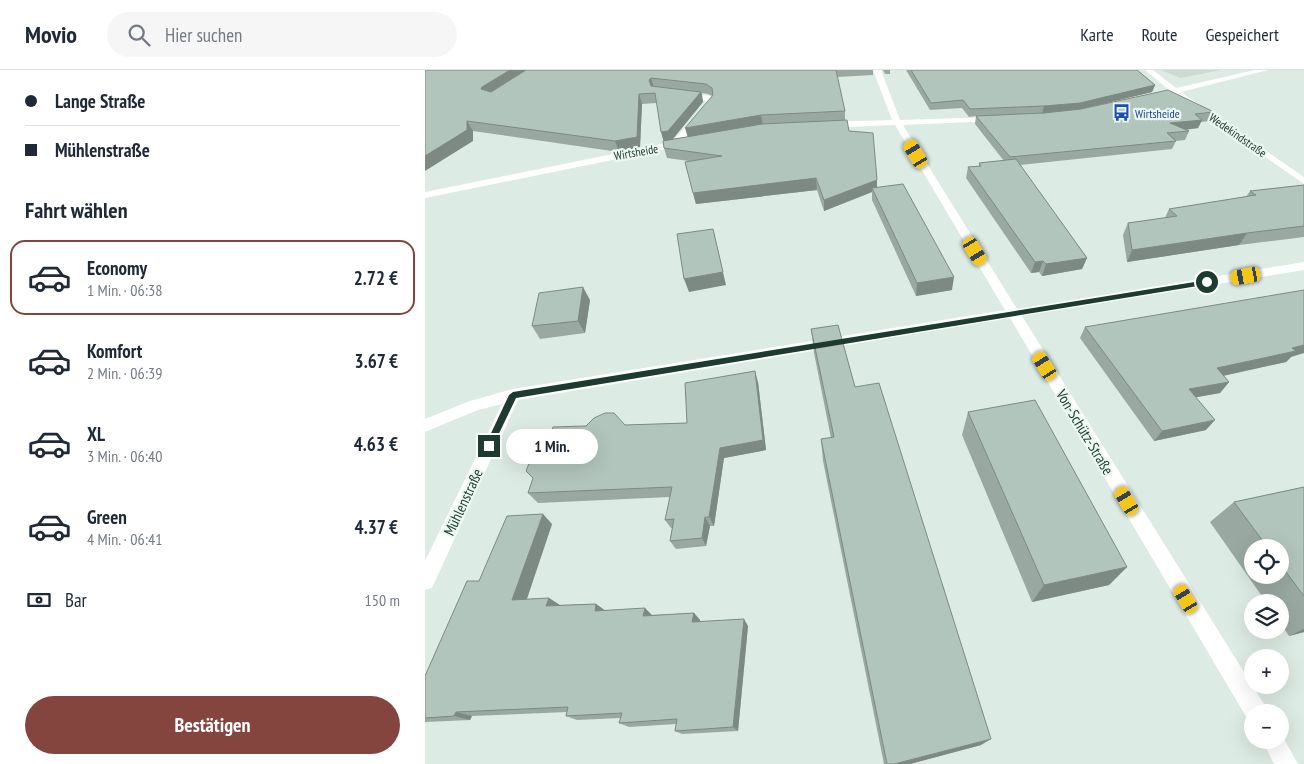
<!DOCTYPE html>
<html lang="de">
<meta charset="utf-8">
<style>
body{margin:0;font-family:"PT Sans Narrow",sans-serif;background:#f6f6f7;color:#1f2937;height:100vh;display:flex;flex-direction:column;font-size:19px;white-space:nowrap}
*{box-sizing:border-box;margin:0}
p{font-size:16px;color:#747a83}
.icon{flex:none;width:28px;height:28px;fill:none;stroke:currentColor;stroke-width:2;stroke-linecap:round;stroke-linejoin:round}
.map{position:relative;flex:1;overflow:hidden}
.drawer{display:flex;flex-direction:column;background:#fff;width:425px}
.drawer>*{flex:none}
.banner{display:grid;align-content:center;height:110px;padding:0 25px;background:#fff}
.tools{position:absolute;left:819px;top:469px;display:grid;gap:10px}
.tools a{display:grid;place-items:center;width:45px;height:45px;border-radius:50%;background:#fff;box-shadow:0 5px 20px #0002;font-size:25px}
.end{position:absolute;width:22px;height:22px;margin:-11px;border:6px solid #1d3b31;background:#fff;box-shadow:0 0 0 2px #fff}
.from{border-radius:50%}
.bubble{position:absolute;height:35px;border-radius:18px;background:#fff;box-shadow:0 5px 20px #0002;font-size:16px;font-weight:700;line-height:35px;text-align:center}
.car{position:absolute;width:15px;height:30px;margin:-15px -8px;border-radius:6px;box-shadow:0 0 4px 1px #0007;background:linear-gradient(#f5c518 24%,#345 0 40%,#f5c518 0 76%,#345 0 86%,#f5c518 0)}
.banner b{display:flex;align-items:center;gap:18px;height:48px;font-size:19px}
.banner b+b{border-top:1px solid #e0e1e3}
.banner i{width:12px;height:12px;background:#1f2937}
ul{padding:0;list-style:none}
li{display:flex;align-items:center;gap:15px;height:75px;margin:0 10px 8px;padding:0 15px;border:2px solid transparent;border-radius:15px}
li div{flex:1}
li b{display:block;font-size:19px}
li em{font-style:normal;font-weight:700}
li.selected{border-color:#84453e}
li>.icon{width:45px;height:45px;stroke-width:1.5}
h2{padding:0 25px;font-size:22px;line-height:60px}
.pay{display:flex;align-items:center;gap:12px;height:55px;padding:0 25px;font-size:19px}
.pay p{margin-inline-start:auto}
.button{display:flex;gap:10px;margin-top:auto;padding:10px 25px}
.button a{flex:1;height:58px;border-radius:30px;background:#84453e;color:#fff;font-size:20px;font-weight:700;line-height:58px;text-align:center}
header{display:flex;align-items:center;gap:30px;box-sizing:border-box;height:70px;padding:0 25px;background:#fff;border-bottom:1px solid #e0e1e3}
header strong{font-size:24px}
nav{display:flex;gap:28px;margin-inline-start:auto;font-size:18px}
.search{width:350px;height:45px;background:#f6f6f7;display:flex;align-items:center;gap:12px;box-sizing:border-box;padding:0 18px;border-radius:28px;color:#747a83;font-size:19px}
main{display:flex;flex:1;min-height:0}
.map>svg:first-child{display:block}
.built{fill:#cbdad2}
.lines{fill:none;stroke-linecap:round;stroke-linejoin:round}
.minor{fill:#fff;fill-rule:evenodd}
.wall{fill:#99a9a2;fill-rule:evenodd}
.shaded-wall{fill:#7d8a84}
.building{fill:#b2c5bc;stroke:#7d8a84}
.route{fill:#1d3b31}
.labels{text-anchor:middle;dominant-baseline:central;stroke-width:4.5;stroke-linejoin:round;paint-order:stroke}
.far-transit-label{font-size:12px;fill:#164399;stroke:#edf7f1;text-anchor:start}
.far-street-label{font-size:12px;fill:#1d3b31;stroke:#edf7f1}
.street-label{font-size:15px;fill:#1d3b31;stroke:#edf7f1}
</style>
<header>
<strong>Movio</strong>
<div class="search"><svg class="icon" aria-label="search" viewBox="0 0 24 24"><circle cx="10" cy="10" r="6"/><path d="M15 15l6 6"/></svg>Hier suchen</div>
<nav><a>Karte</a><a>Route</a><a>Gespeichert</a></nav>
</header>
<main>
<section class="drawer">
<div class="banner">
<b><i class="from"></i>Lange Straße</b>
<b><i></i>Mühlenstraße</b>
</div>
<h2>Fahrt wählen</h2>
<ul>
<li class="selected"><svg class="icon" aria-label="car" viewBox="0 0 24 24"><path d="M5 17H2v-5l4-1 3-4h7l3 4 3 1v5h-3M9 17h6M6 11h13"/><circle cx="7" cy="17" r="2"/><circle cx="17" cy="17" r="2"/></svg><div><b>Economy</b><p>1 Min. · 06:38</p></div><em>2.72 €</em></li>
<li><svg class="icon" aria-label="car" viewBox="0 0 24 24"><path d="M5 17H2v-5l4-1 3-4h7l3 4 3 1v5h-3M9 17h6M6 11h13"/><circle cx="7" cy="17" r="2"/><circle cx="17" cy="17" r="2"/></svg><div><b>Komfort</b><p>2 Min. · 06:39</p></div><em>3.67 €</em></li>
<li><svg class="icon" aria-label="car" viewBox="0 0 24 24"><path d="M5 17H2v-5l4-1 3-4h7l3 4 3 1v5h-3M9 17h6M6 11h13"/><circle cx="7" cy="17" r="2"/><circle cx="17" cy="17" r="2"/></svg><div><b>XL</b><p>3 Min. · 06:40</p></div><em>4.63 €</em></li>
<li><svg class="icon" aria-label="car" viewBox="0 0 24 24"><path d="M5 17H2v-5l4-1 3-4h7l3 4 3 1v5h-3M9 17h6M6 11h13"/><circle cx="7" cy="17" r="2"/><circle cx="17" cy="17" r="2"/></svg><div><b>Green</b><p>4 Min. · 06:41</p></div><em>4.37 €</em></li>
</ul>
<div class="pay"><svg class="icon" aria-label="cash" viewBox="0 0 24 24"><path d="M3 7h18v10H3z"/><circle cx="12" cy="12" r="2"/></svg>Bar<p>150 m</p></div>
<div class="button"><a>Bestätigen</a></div>
</section>
<div class="map">
<svg width="879" height="694" viewBox="0 0 879 694">
<rect width="100%" height="100%" fill="#dcebe3"/>
<polygon class="built" points="736,0 796,0 755,8"/>
<g class="lines">
<g class="minor">
<polygon points="448,0 456,0 475,50 569,47 573,49 569,51 478,55 592,239 879,192 879,200 597,246 839,634 842,642 828,642 828,651 823,650 585,248 93,330 7,518 0,520 0,491 77,334 53,340 0,362 0,349 45,331 88,319 580,240 470,55 403,58 399,55 403,52 467,50"/>
<polygon points="720,0 728,0 751,18 830,0 843,0 756,22 879,107 879,114 749,23 725,28 725,24 744,20"/>
<polygon points="255,23 286,26 289,34 259,70 262,73 261,75 0,128 0,122 247,72 281,34 280,30 255,27"/>
<polygon points="855,662 873,694 849,694 837,670 855,670"/>
</g>
</g>
<g class="wall">
<path d="M0,0h448v5l-36,2 8,34v9l4,11 28,56 75,103 -36,6 -44,-96v-8l-48,19 -7,-21 -121,14 -3,-11 -4,-32 -22,-3 -3,-10v-7l-7,-38 -15,1 -2,43 -21,5 -146,-21v10zM277,23l6,1 4,2 -25,41 -14,2 30,-37z"/>
<polygon points="458,0 465,0 465,4 460,4"/>
<polygon points="481,0 712,0 730,15 727,22 660,38 789,42 785,51 776,52 773,58 760,60 764,61 760,70 751,71 747,79 595,95 662,188 657,199 617,206 614,202 606,203 541,108 543,97 554,96 554,93 579,91 550,54 551,46 544,47 537,38 505,40"/>
<polygon points="879,115 879,167 814,175 702,192 698,165 703,153 740,148 744,139 821,127 825,121"/>
<polygon points="165,230 160,263 115,269 107,256"/>
<polygon points="660,257 866,287 861,292 798,306 804,312 795,323 771,327 781,360 729,371 655,268"/>
<polygon points="386,259 430,317 556,675 485,694 459,694 398,391 396,369 406,368 389,283"/>
<polygon points="333,312 341,380 299,388 289,456 285,456 281,476 251,479 245,471 247,458 246,458 240,450 245,427 113,433 103,423 200,355 262,353"/>
<polygon points="543,342 702,497 684,515 607,532 537,365"/>
<path d="M879,417v145l-15,4 -9,-13v-21h-14l-56,-80 24,-20zM828,478h27v27h-27z"/>
<polygon points="127,454 102,529 124,528 134,535 171,534 179,540 227,545 269,543 275,550 275,552 323,556 313,661 257,664 250,661 251,654 204,657 194,653 196,648 152,650 141,646 142,642 47,646 45,650 0,652 0,606 54,511"/>
</g>
<g class="shaded-wall">
<polygon points="85,0 104,0 62,26 56,19 57,17"/>
<polygon points="226,8 229,18 227,20 224,10"/>
<polygon points="730,15 727,22 653,40 617,44 619,36"/>
<polygon points="276,22 278,32 246,71 239,73 236,62"/>
<polygon points="214,24 217,34 215,77 194,82 190,71"/>
<polygon points="336,45 338,55 263,68 260,58"/>
<polygon points="777,50 773,58 741,62 745,53"/>
<polygon points="42,51 48,61 48,71 0,101 0,86"/>
<polygon points="391,108 392,120 271,134 268,123"/>
<polygon points="452,110 452,121 447,118 447,122 399,141 399,130"/>
<polygon points="288,159 301,215 264,222 259,209"/>
<polygon points="822,163 814,175 702,192 707,180"/>
<polygon points="662,188 657,199 617,206 621,194"/>
<polygon points="618,191 614,202 606,203 610,192"/>
<polygon points="529,207 527,220 491,226 492,213"/>
<polygon points="158,217 165,230 160,263 153,251"/>
<polygon points="879,270 879,283 866,287 861,292 783,309 792,298 867,278"/>
<polygon points="330,301 333,312 341,380 299,388 289,456 284,447 295,378"/>
<polygon points="804,312 795,323 756,330 764,319"/>
<polygon points="790,350 781,360 729,371 737,361"/>
<polygon points="118,444 127,454 99,537 87,530"/>
<polygon points="280,447 285,456 281,476 277,468"/>
<polygon points="702,497 684,515 607,532 619,515"/>
<polygon points="124,528 135,535 121,536"/>
<polygon points="171,534 181,541 170,541"/>
<polygon points="220,538 227,545 218,546"/>
<polygon points="269,543 275,550 273,559 267,552"/>
<polygon points="319,549 323,556 313,661 308,657"/>
<polygon points="879,559 879,562 864,566"/>
<polygon points="31,642 47,646 45,650 29,646"/>
<polygon points="566,669 556,675 485,694 469,694"/>
</g>
<g class="building">
<polygon points="0,0 85,0 57,17 56,19 66,22 101,0 411,0 420,41 336,45 260,58 288,25 287,18 281,14 226,8 224,10 226,16 276,22 243,61 236,62 230,23 214,24 212,67 190,71 42,51 42,60 0,86"/>
<polygon points="486,0 712,0 730,15 655,33 619,36 545,39 538,30 506,33"/>
<polygon points="743,20 789,42 770,44 777,50 745,53 764,61 742,63 751,71 585,87 551,46 619,43 656,39"/>
<polygon points="422,50 424,61 448,63 452,110 399,130 391,108 268,123 260,92 297,86 239,78 238,71 337,54"/>
<polygon points="591,89 662,188 621,194 618,191 610,192 543,97 556,96 554,93"/>
<polygon points="478,114 529,207 492,213 447,118"/>
<polygon points="879,115 879,156 822,163 707,180 703,153 752,146 744,139 831,125 825,121"/>
<polygon points="288,159 298,202 259,209 252,164"/>
<polygon points="158,217 153,251 107,256 114,223"/>
<polygon points="879,220 879,275 867,278 871,281 792,298 804,312 764,319 790,350 737,361 660,257"/>
<polygon points="413,255 430,317 454,313 566,669 469,694 462,694 396,369 409,367 386,259"/>
<polygon points="330,301 338,370 295,378 284,447 280,447 277,468 245,471 249,449 240,450 247,417 103,423 108,408 101,401 107,386 119,380 128,357 161,356 169,348 180,343 189,343 200,355 262,353 260,313"/>
<polygon points="610,330 702,497 619,515 543,342"/>
<polygon points="879,417 879,526 855,494 855,478 843,478 809,432"/>
<polygon points="118,444 87,530 124,528 121,536 171,534 170,541 220,538 218,546 269,543 267,552 319,549 308,657 250,661 252,649 194,653 197,643 141,646 143,637 31,642 29,646 0,648 0,606 42,511 54,511 82,446"/>
</g>
<polygon class="route" points="782,210 785,212 785,214 91,328 67,378 64,379 60,376 84,325 88,322"/>
<defs>
<symbol id="bus-bare" viewBox="-9 -9 18 18"><path d="M-5-6H5V4H4V6H2V4H-2V6H-4V4H-5ZM-3.5-4V0h7V-4ZM-3.5 1.2v1.5H-2V1.2ZM2 1.2v1.5H3.5V1.2Z" fill="#1a4fb4" stroke="#edf7f1" stroke-width="2.5" paint-order="stroke"/></symbol>
</defs>
<g fill-rule="evenodd">
<use href="#bus-bare" x="684" y="30" width="25" height="25"/>
</g>
<g class="labels">
<g class="far-transit-label">
<text x="710" y="43">Wirtsheide</text>
</g>
<g class="far-street-label">
<text transform="translate(813 65) rotate(35)">Wedekindstraße</text>
<text transform="translate(211 82) rotate(-10)">Wirtsheide</text>
</g>
<g class="street-label">
<text transform="translate(660 362) rotate(59)">Von-Schütz-Straße</text>
<text transform="translate(38 432) rotate(-65)">Mühlenstraße</text>
</g>
</g>
</svg>
<div class="tools">
<a><svg class="icon" aria-label="locate" viewBox="0 0 24 24"><circle cx="12" cy="12" r="6"/><path d="M12 2v4M12 18v4M2 12h4M18 12h4"/></svg></a>
<a><svg class="icon" aria-label="layers" viewBox="0 0 24 24"><path d="M12 4l9 5-9 5-9-5zM3 14l9 5 9-5"/></svg></a>
<a>+</a>
<a>−</a>
</div>
<i class="end from" style="left:782px;top:212px"></i>
<i class="end" style="left:64px;top:376px"></i>
<div class="bubble" style="left:81px;top:359px;width:92px">1 Min.</div>
<i class="car" style="left:491px;top:84px;rotate:329deg"></i>
<i class="car" style="left:550px;top:181px;rotate:149deg"></i>
<i class="car" style="left:821px;top:206px;rotate:260deg"></i>
<i class="car" style="left:620px;top:296px;rotate:328deg"></i>
<i class="car" style="left:702px;top:431px;rotate:329deg"></i>
<i class="car" style="left:761px;top:529px;rotate:329deg"></i>
</div>
</main>
